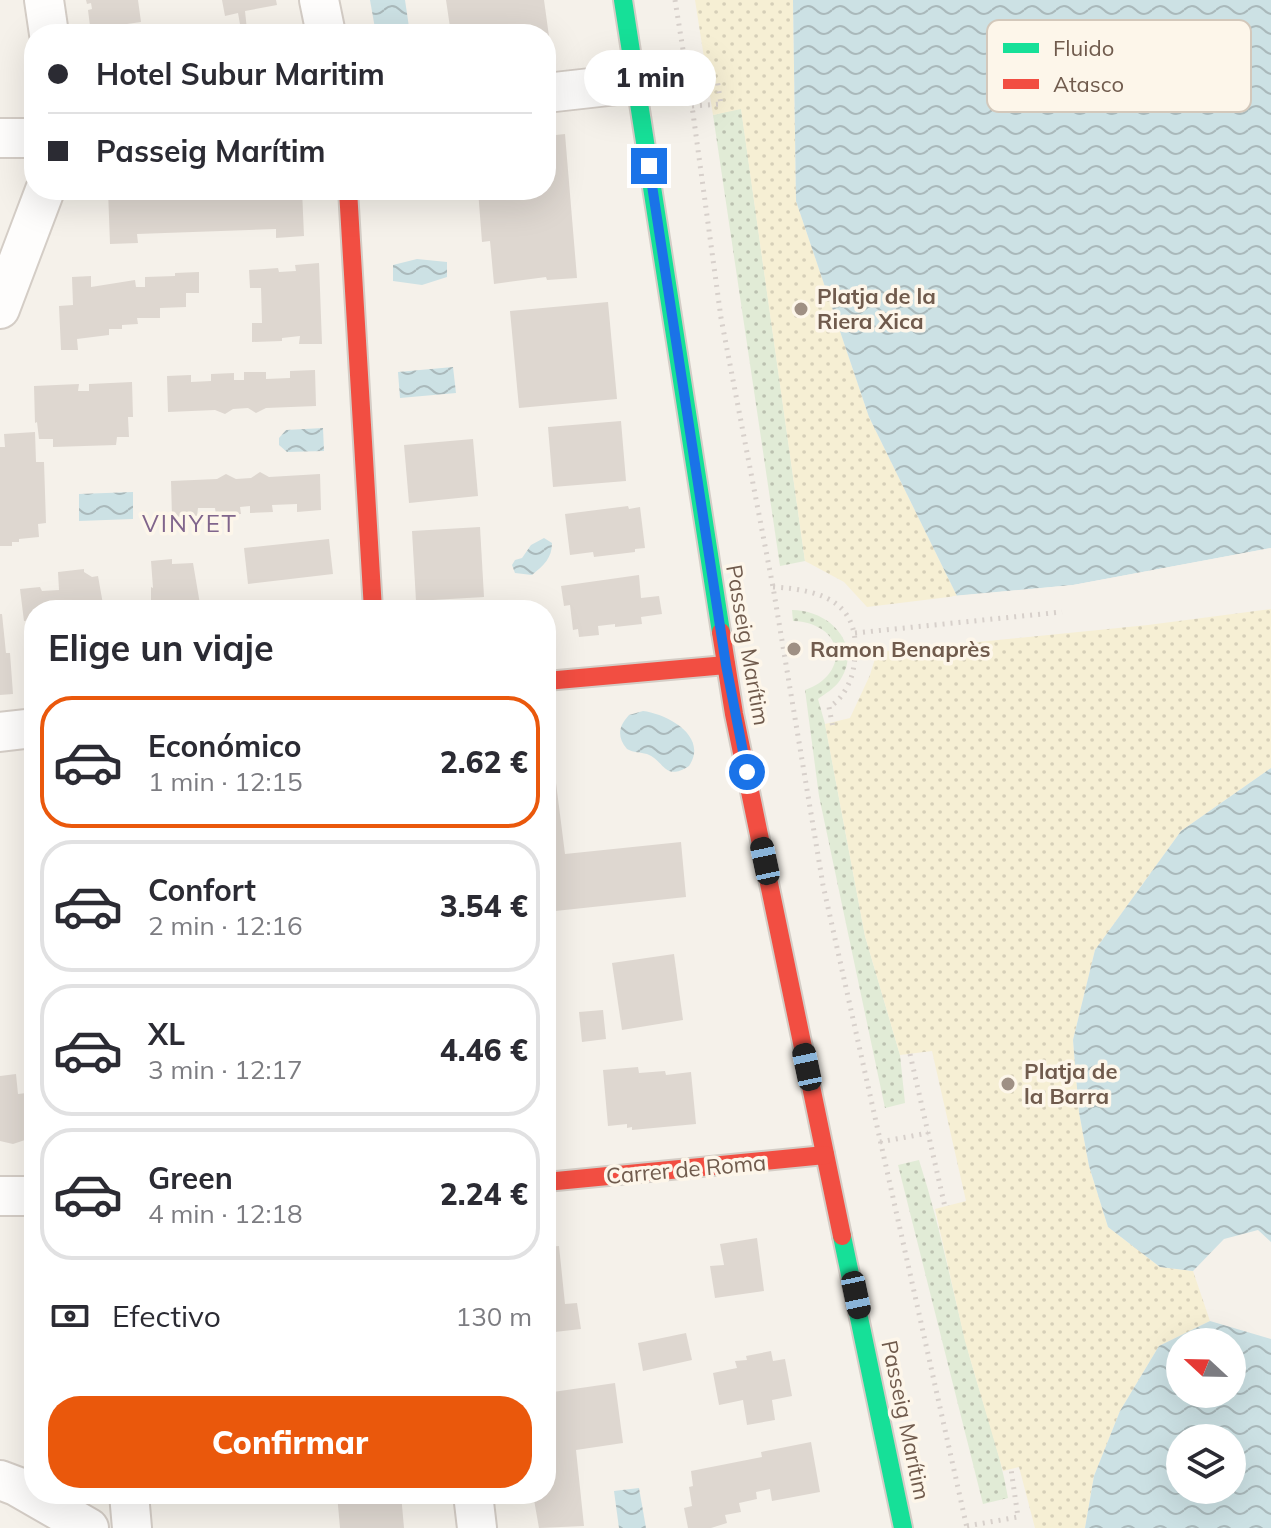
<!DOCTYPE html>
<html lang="es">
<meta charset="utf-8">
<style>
body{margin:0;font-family:Mulish,sans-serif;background:#f7f7f7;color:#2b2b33;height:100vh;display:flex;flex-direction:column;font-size:30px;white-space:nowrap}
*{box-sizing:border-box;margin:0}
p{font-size:26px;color:#7c7c81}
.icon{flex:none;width:44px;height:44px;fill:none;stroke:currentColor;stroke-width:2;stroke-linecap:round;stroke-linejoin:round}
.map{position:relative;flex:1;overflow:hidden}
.sheet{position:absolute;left:24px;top:600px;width:532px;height:904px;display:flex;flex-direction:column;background:#fff;border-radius:32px;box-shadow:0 8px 32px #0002}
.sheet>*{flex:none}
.top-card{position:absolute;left:24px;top:24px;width:532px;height:176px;border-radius:32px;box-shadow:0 8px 32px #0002;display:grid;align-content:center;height:176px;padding:0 24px;background:#fff}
.needle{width:52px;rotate:292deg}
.fabs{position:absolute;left:1166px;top:1328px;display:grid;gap:16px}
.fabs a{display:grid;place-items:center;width:80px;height:80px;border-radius:50%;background:#fff;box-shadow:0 8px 32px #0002;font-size:40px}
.end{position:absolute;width:36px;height:36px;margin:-18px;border:10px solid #1a73e8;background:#fff;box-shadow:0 0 0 4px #fff}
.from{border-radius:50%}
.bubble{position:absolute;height:56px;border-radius:28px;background:#fff;box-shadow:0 8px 32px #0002;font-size:26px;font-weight:800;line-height:56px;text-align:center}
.car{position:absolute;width:24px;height:48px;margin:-24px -12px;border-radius:10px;box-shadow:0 0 6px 2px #0007;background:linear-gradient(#222 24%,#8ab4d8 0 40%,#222 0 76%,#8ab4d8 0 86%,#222 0)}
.top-card b{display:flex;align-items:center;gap:28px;height:76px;font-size:30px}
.top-card b+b{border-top:2px solid #e1e1e2}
.top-card i{width:20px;height:20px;background:#2b2b33}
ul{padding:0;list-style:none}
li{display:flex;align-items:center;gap:24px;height:132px;margin:0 16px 12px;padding:0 8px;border:4px solid #e1e1e2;border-radius:32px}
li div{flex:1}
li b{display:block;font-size:30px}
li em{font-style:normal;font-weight:800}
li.selected{border-color:#ea580c}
li>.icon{width:72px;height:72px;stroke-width:1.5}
h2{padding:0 24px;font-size:36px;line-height:96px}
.pay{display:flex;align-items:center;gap:20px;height:88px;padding:0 24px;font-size:30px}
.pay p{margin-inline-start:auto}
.primary-button{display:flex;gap:16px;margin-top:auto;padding:16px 24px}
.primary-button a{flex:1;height:92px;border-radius:32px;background:#ea580c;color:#fff;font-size:32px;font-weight:800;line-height:92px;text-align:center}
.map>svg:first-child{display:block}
.grass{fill:url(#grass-dots)}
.sand{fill:url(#sand-dots)}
.water{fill:url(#water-waves);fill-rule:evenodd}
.pier{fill:#f5f1ea}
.building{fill:#ded7d0}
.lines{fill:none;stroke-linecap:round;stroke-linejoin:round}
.street-casing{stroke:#d4cdc6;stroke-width:42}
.fast-casing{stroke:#d4cdc6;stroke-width:22}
.jam-casing{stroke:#d4cdc6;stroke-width:22}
.path{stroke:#d7d0cb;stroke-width:5;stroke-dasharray:2 6;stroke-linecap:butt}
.street{stroke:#fefdfc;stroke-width:38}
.fast{stroke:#16e098;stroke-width:18}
.jam{stroke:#f24e42;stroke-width:18}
.route{stroke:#1a73e8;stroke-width:10}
.poi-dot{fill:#9f9084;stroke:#fdf6ea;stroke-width:3}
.labels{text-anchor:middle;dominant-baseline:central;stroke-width:7;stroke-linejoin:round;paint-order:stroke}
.poi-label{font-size:22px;font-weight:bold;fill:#705b4d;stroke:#fdf6ea;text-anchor:start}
.street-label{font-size:22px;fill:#705b4d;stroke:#fdf6ea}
.neighbourhood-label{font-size:24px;letter-spacing:2px;fill:#80658c;stroke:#fdf6ea}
.key{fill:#fdf6ea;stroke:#d3c8bb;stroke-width:2}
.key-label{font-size:22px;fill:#705b4d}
</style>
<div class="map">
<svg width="1271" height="1528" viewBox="0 0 1271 1528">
<defs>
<pattern id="grass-dots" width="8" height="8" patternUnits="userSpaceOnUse" patternTransform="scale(2)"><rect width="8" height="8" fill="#e1ebd6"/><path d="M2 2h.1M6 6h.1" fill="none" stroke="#bbc1b0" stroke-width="1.8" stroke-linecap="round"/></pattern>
<pattern id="sand-dots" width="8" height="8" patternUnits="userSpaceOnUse" patternTransform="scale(2)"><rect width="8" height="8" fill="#f6efd4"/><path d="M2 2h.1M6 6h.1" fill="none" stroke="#d6cfb8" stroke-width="1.8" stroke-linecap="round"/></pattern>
<pattern id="water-waves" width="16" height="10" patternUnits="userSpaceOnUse" patternTransform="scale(2)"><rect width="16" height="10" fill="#cce1e4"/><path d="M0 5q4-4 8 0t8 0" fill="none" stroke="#aab9bb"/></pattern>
</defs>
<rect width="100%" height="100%" fill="#f5f1ea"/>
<g class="grass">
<polygon points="741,108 805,561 780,566 713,115"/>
<path d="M792,610c39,0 73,37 46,73 -5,6 -13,11 -20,16l7,25 40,212 35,119 5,48 -20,5 -66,-312 -14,-106c45,-15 41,-67 -12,-69z"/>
<path d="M919,1160c19,59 31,119 46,179 13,53 34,105 43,159l-25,6 -85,-339z"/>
</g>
<g class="sand">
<polygon points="695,0 793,0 796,201 869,417 957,596 867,607 844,582 805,561 741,109 713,115"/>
<polygon points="1271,609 1271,768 1181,831 1095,950 1073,1040 1079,1112 1089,1166 1108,1227 1160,1267 1193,1271 1210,1321 1159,1346 1120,1411 1094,1476 1085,1528 1035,1528 1019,1467 1003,1471 965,1341 935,1209 966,1201 932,1051 900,1055 865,936 825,724 850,718 870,675 877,652 1148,625"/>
</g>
<g class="water">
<polygon points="370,0 405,0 410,34 376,34"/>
<polygon points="793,0 1271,0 1271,548 1073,585 957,596 869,417 796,201"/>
<polygon points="417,259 447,262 447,277 422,285 393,281 393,265"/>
<polygon points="453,367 456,393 400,398 398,372"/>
<polygon points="323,428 324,451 287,452 279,445 279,438 286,430"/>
<polygon points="133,492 133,519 79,521 79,494"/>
<path d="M544,538l8,5c0,15 -8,22 -20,32l-17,-2 -3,-8 3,-5 7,-2 9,-13z"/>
<path d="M643,711c24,3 66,25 46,55 -25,16 -24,-5 -42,-12 -7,-2 -13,-1 -20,-5 -10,-12 -9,-22 2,-34z"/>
<polygon points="1271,768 1271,1242 1258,1230 1224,1239 1193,1271 1160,1267 1108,1227 1089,1166 1079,1112 1073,1040 1095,950 1181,831"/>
<path d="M1210,1321l61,18v189h-186l9,-52 26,-65 39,-65zM1180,1342h52v52h-52zM1180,1438h52v52h-52z"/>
<polygon points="639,1488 646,1528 619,1528 614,1491"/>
</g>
<polygon class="pier" points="1271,548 1271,552 1073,589 1009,597 957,600 952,596 1073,585"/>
<g class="building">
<polygon points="86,0 138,0 141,22 127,24 128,34 116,34 115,31 91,34 88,10 92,9 91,3 87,4"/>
<polygon points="222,0 276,0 277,5 245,11 247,30 271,27 272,34 220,34 220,32 241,30 238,13 225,16"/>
<polygon points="446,0 544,0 551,51 546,52 546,34 451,34"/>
<polygon points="565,134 577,278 547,280 546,277 494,284 490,241 482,242 478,190 546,190 546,136"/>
<polygon points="108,190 302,190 304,236 276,238 276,229 137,234 138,243 110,244"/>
<polygon points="319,263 322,344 299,344 300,336 282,338 282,341 252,342 252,323 262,323 261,288 250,288 249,270 278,268 279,272 296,271 295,265"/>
<polygon points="199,272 199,293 186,293 186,307 160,308 160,318 137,318 138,324 122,325 122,329 109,329 109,335 77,339 78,350 61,350 59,306 73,305 72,277 91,276 91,287 135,280 136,287 145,287 145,277 175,276 175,273"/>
<polygon points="608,302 617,399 519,408 510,311"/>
<polygon points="315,370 316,406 266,408 256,413 248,408 233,409 225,414 215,410 168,412 167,376 191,375 191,382 211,381 211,374 234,373 234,380 244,380 244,372 266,372 266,379 290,378 290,371"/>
<polygon points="132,382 133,417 128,417 129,437 117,437 116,445 53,447 53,439 39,439 37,422 35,423 34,386 79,384 78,391 89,391 89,384"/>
<polygon points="621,421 626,481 553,487 548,427"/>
<polygon points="35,432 36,462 44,462 46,523 38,524 39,537 19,539 19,542 12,542 12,546 0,546 0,447 5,447 4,434"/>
<polygon points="473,439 478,496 409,503 404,445"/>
<polygon points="260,472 269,477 320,474 321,510 297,512 297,504 272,505 273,512 250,513 250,506 240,507 241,514 216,515 215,508 198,508 197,516 172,517 171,481 217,479 226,474 236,479 251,478"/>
<polygon points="628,506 629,509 640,507 645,548 635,549 635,552 594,557 593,552 570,555 565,514"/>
<polygon points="480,527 484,597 416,601 412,531"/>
<polygon points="329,539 333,574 248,584 244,548"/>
<polygon points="172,559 172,564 193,563 201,610 151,610 151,587 153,588 151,561"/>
<polygon points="84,569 84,572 92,577 98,576 104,610 34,610 34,620 24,621 20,589 40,587 42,591 59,590 58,572"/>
<polygon points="639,575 641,598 659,596 662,614 641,617 642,624 615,627 615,624 598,626 599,635 579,637 578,629 573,630 570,605 564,606 561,586"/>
<polygon points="258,605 258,610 226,610 226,608"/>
<polygon points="0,614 2,614 6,653 10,653 13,694 0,695"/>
<polygon points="555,775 565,854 681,842 686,897 546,912 546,776"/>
<polygon points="674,954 683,1020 622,1030 612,963"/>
<polygon points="603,1010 606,1039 582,1042 579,1012"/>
<polygon points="638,1067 639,1073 665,1071 666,1075 691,1072 696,1124 632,1130 632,1127 627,1128 627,1124 608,1126 603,1070"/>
<polygon points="16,1074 18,1094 34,1092 34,1110 30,1110 34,1137 13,1144 0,1141 0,1076"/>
<polygon points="757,1238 764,1291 715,1298 710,1266 724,1265 720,1244"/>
<polygon points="559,1246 565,1304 577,1303 581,1329 546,1333 546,1247"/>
<polygon points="686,1333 692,1360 643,1371 638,1343"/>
<polygon points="771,1351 773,1361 785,1359 792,1396 772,1400 775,1420 747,1425 743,1400 719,1405 713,1373 737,1368 735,1361 747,1360 746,1356"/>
<polygon points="615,1383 623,1443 576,1450 584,1526 539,1528 533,1494 546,1494 546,1393"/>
<polygon points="811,1442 820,1492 772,1501 770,1489 756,1492 757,1499 739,1503 741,1512 725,1515 727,1523 711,1528 688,1528 684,1508 692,1506 689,1487 693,1486 691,1471 762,1457 761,1452"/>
<polygon points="337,1494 401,1494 404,1528 340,1528"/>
</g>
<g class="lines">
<defs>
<g id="street">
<polyline points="44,0 49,34"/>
<polyline points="319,0 326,34"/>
<polyline points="546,93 635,83"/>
<polyline points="0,138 34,138"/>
<polyline points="0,309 45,190"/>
<polyline points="0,732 34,728"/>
<polyline points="0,1196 34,1196"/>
<polyline points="0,1480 16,1486 89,1528"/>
<polyline points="129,1494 132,1528"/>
<polyline points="473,1494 477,1528"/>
</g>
<g id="fast">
<polyline points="623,0 721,632"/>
<polyline points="842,1236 903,1528"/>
</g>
<g id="jam">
<polyline points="348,190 373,610"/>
<polyline points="721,632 734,714 842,1236"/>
<polyline points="546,681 726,665"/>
<polyline points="546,1182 825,1155"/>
</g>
</defs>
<use href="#street" class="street-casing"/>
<use href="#fast" class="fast-casing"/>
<use href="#jam" class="jam-casing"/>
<g class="path">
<polyline points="675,0 692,106 721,318 773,587 823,885 967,1528"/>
<polyline points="692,106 721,104 717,79"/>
<path d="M773,587c54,3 90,18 81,78 -2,16 -11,34 -25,42l4,21"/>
<polyline points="855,633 1062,612"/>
<polyline points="910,1054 945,1207"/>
<polyline points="880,1142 928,1133"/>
<polyline points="967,1526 1018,1517 1011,1469"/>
</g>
<use href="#street" class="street"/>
<use href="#fast" class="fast"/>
<use href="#jam" class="jam"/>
</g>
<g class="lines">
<polyline class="route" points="649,166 726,665 747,772"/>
</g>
<g class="poi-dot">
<circle cx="801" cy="309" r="8"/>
<circle cx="794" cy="649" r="8"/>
<circle cx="1008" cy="1084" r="8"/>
</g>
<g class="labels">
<g class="poi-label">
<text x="817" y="296">Platja de la<tspan x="817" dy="25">Riera Xica</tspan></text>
<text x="810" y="649">Ramon Benaprès</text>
<text x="1024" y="1071">Platja de<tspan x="1024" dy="25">la Barra</tspan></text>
</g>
<g class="street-label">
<text transform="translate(748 645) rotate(80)">Passeig Marítim</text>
<text transform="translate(686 1169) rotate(-5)">Carrer de Roma</text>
<text transform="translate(906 1420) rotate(78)">Passeig Marítim</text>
</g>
<g class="neighbourhood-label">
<text x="190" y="523">VINYET</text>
</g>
</g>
<rect x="987" y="20" width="264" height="92" rx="12" class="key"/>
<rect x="1003" y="43" width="36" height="10" fill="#16e098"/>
<rect x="1003" y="79" width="36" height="10" fill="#f24e42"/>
<g class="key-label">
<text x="1053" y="56">Fluido</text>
<text x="1053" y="92">Atasco</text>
</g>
</svg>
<div class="fabs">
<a><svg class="needle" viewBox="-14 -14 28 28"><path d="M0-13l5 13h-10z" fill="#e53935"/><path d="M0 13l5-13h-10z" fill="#7c7c81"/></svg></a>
<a><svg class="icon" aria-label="layers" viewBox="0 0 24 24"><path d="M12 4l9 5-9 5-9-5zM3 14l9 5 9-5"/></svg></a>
</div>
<i class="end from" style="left:747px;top:772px"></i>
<i class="end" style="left:649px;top:166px"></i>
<div class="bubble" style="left:584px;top:50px;width:132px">1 min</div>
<i class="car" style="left:765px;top:861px;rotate:348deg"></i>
<i class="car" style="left:807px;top:1067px;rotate:348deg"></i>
<i class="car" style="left:856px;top:1295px;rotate:168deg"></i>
<div class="top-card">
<b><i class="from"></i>Hotel Subur Maritim</b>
<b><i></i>Passeig Marítim</b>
</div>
<section class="sheet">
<h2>Elige un viaje</h2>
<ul>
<li class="selected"><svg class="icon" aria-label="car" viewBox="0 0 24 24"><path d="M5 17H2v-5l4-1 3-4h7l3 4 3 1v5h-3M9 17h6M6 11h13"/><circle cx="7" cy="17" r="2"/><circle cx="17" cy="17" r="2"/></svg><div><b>Económico</b><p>1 min · 12:15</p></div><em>2.62 €</em></li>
<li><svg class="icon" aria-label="car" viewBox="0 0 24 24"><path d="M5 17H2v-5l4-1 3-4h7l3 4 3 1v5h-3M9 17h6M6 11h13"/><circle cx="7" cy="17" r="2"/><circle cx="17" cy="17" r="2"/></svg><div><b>Confort</b><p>2 min · 12:16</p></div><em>3.54 €</em></li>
<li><svg class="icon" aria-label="car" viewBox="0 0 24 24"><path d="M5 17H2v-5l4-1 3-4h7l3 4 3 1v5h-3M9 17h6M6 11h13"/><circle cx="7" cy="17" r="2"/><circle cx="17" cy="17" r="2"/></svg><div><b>XL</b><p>3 min · 12:17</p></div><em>4.46 €</em></li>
<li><svg class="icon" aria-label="car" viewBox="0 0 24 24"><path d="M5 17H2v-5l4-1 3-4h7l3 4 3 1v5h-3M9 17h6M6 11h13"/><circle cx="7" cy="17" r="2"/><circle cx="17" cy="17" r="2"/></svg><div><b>Green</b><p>4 min · 12:18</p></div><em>2.24 €</em></li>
</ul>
<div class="pay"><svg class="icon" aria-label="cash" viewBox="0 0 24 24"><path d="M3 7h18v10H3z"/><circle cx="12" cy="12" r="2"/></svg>Efectivo<p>130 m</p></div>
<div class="primary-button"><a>Confirmar</a></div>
</section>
</div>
